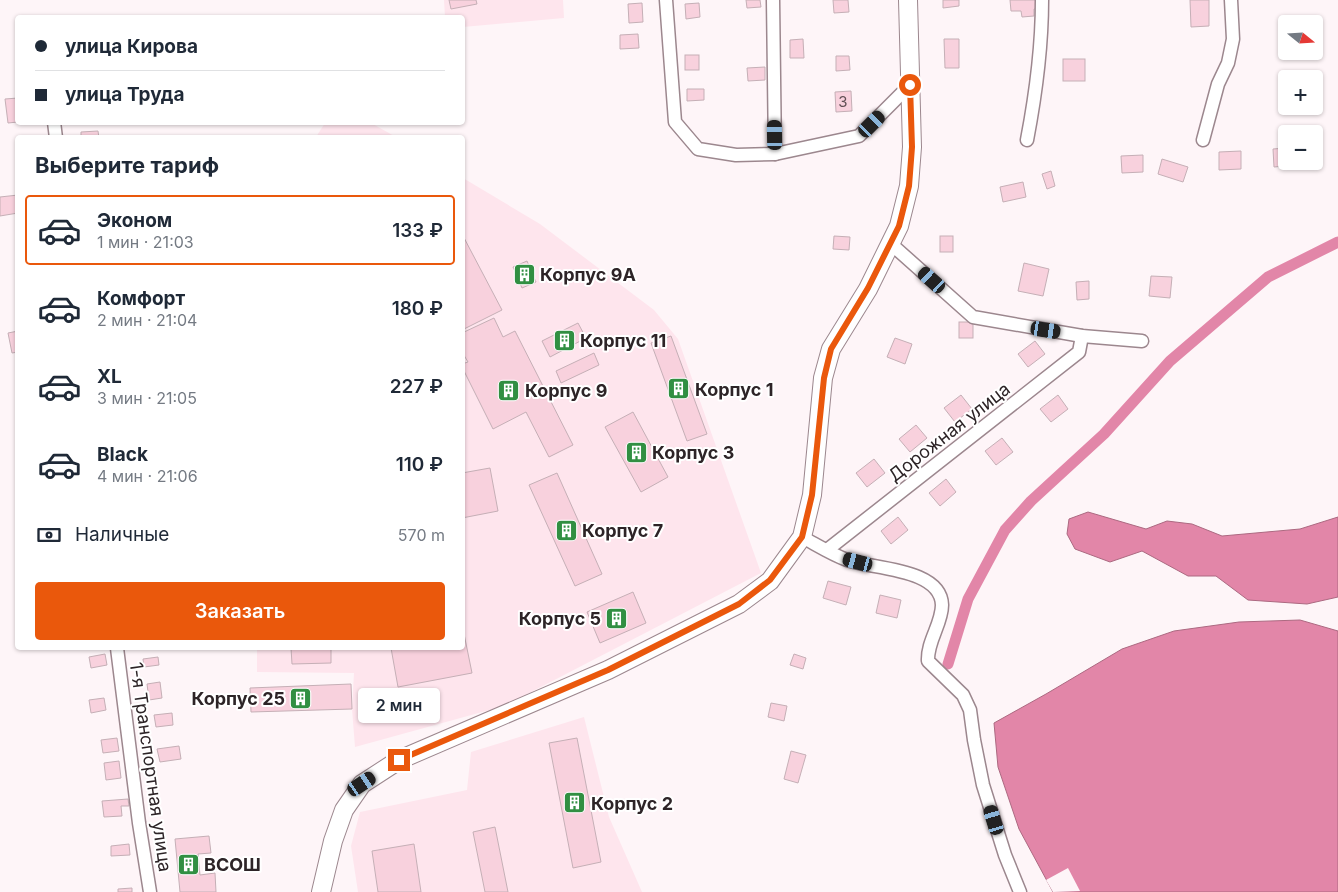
<!DOCTYPE html>
<html lang="ru">
<meta charset="utf-8">
<style>
body{margin:0;font-family:Inter,sans-serif;background:#f2f2f3;color:#1f2937;height:100vh;display:flex;flex-direction:column;font-size:19px;white-space:nowrap}
*{box-sizing:border-box;margin:0}
p{font-size:16px;color:#747a83}
.icon{flex:none;width:28px;height:28px;fill:none;stroke:currentColor;stroke-width:2;stroke-linecap:round;stroke-linejoin:round}
.map{position:relative;flex:1;overflow:hidden}
.details{position:absolute;left:15px;top:135px;width:450px;height:515px;display:flex;flex-direction:column;background:#fff;border-radius:5px;box-shadow:0 1px 4px #0004}
.details>*{flex:none}
.guide{position:absolute;left:15px;top:15px;width:450px;height:110px;border-radius:5px;box-shadow:0 1px 4px #0004;display:grid;align-content:center;height:110px;padding:0 20px;background:#fff}
.needle{width:32px;rotate:108deg}
.buttons{position:absolute;left:1278px;top:15px;display:grid;gap:10px}
.buttons a{display:grid;place-items:center;width:45px;height:45px;border-radius:5px;background:#fff;box-shadow:0 1px 4px #0004;font-size:25px}
.end{position:absolute;width:22px;height:22px;margin:-11px;border:6px solid #ea580c;background:#fff;box-shadow:0 0 0 2px #fff}
.from{border-radius:50%}
.bubble{position:absolute;height:35px;border-radius:5px;background:#fff;box-shadow:0 1px 4px #0004;font-size:16px;font-weight:600;line-height:35px;text-align:center}
.car{position:absolute;width:15px;height:30px;margin:-15px -8px;border-radius:6px;box-shadow:0 0 4px 1px #0007;background:linear-gradient(#222 24%,#8ab4d8 0 40%,#222 0 76%,#8ab4d8 0 86%,#222 0)}
.guide b{display:flex;align-items:center;gap:18px;height:48px;font-size:19px}
.guide b+b{border-top:1px solid #e0e1e3}
.guide i{width:12px;height:12px;background:#1f2937}
ul{padding:0;list-style:none}
li{display:flex;align-items:center;gap:15px;height:70px;margin:0 10px 8px;padding:0 10px;border:2px solid transparent;border-radius:5px}
li div{flex:1}
li b{display:block;font-size:19px}
li em{font-style:normal;font-weight:600}
li.selected{border-color:#ea580c}
li>.icon{width:45px;height:45px;stroke-width:1.5}
h2{padding:0 20px;font-size:22px;line-height:60px}
.pay{display:flex;align-items:center;gap:12px;height:55px;padding:0 20px;font-size:19px}
.pay p{margin-inline-start:auto}
.button{display:flex;gap:10px;margin-top:auto;padding:10px 20px}
.button a{flex:1;height:58px;border-radius:5px;background:#ea580c;color:#fff;font-size:20px;font-weight:600;line-height:58px;text-align:center}
.map>svg:first-child{display:block}
.built{fill:#fee5ed}
.water{fill:#e286a8;stroke:#ac6981}
.pier{fill:#fef5f8}
.lines{fill:none;stroke-linecap:round;stroke-linejoin:round}
.canal{stroke:#e286a8;stroke-width:11}
.building{fill:#f8d1dd;stroke:#c5afb6}
.street-casing{stroke:#9c878e;stroke-width:15}
.secondary-casing{stroke:#9c878e;stroke-width:20}
.street{stroke:#fff;stroke-width:12}
.secondary{stroke:#fff;stroke-width:18}
.route{stroke:#ea580c;stroke-width:6}
.labels{text-anchor:middle;dominant-baseline:central;stroke-width:4;stroke-linejoin:round;paint-order:stroke}
.number-label{font-size:15px;fill:#604f54}
.poi-label{font-size:18px;font-weight:bold;fill:#2d2427;stroke:#fff;text-anchor:start}
.street-label{font-size:18px;fill:#2d2427;stroke:#fff}
</style>
<div class="map">
<svg width="1338" height="892" viewBox="0 0 1338 892">
<rect width="100%" height="100%" fill="#fef5f8"/>
<g class="built">
<polygon points="444,0 563,0 564,18 463,27 462,18 445,17"/>
<polygon points="325,123 371,123 396,137 316,137"/>
<polygon points="463,178 540,224 654,310 678,339 761,573 504,706 355,747 352,709 354,673 257,672 257,648 462,648"/>
<polygon points="584,717 609,817 642,892 358,892 351,846 360,812 467,790 471,752"/>
</g>
<g class="water">
<polygon points="1088,512 1146,529 1167,521 1192,524 1222,536 1300,529 1338,517 1338,597 1307,604 1248,600 1216,576 1188,576 1142,551 1110,562 1075,549 1067,534 1069,519"/>
<polygon points="1300,620 1338,631 1338,892 1053,892 1019,829 998,767 994,723 1046,694 1122,649 1174,631 1239,622"/>
</g>
<polygon class="pier" points="1068,868 1080,891 1053,892 1046,880"/>
<g class="lines">
<polyline class="canal" points="948,664 968,599 1005,530 1031,501 1104,434 1170,361 1268,277 1338,242"/>
</g>
<g class="building">
<polygon points="449,0 476,0 477,4 451,9"/>
<polygon points="746,0 760,0 761,7 747,8"/>
<polygon points="833,0 848,0 849,12 834,13"/>
<polygon points="943,0 959,0 959,6 943,8"/>
<polygon points="1010,0 1039,0 1039,9 1034,9 1034,16 1022,17 1021,11 1011,11"/>
<polygon points="1190,0 1209,0 1209,26 1191,27"/>
<polygon points="642,3 643,22 629,23 628,4"/>
<polygon points="699,3 700,17 686,19 685,4"/>
<polygon points="638,34 639,48 620,49 620,35"/>
<polygon points="803,39 804,58 790,58 790,40"/>
<polygon points="944,39 959,39 959,68 945,68"/>
<rect x="685" y="55" width="14" height="15"/>
<polygon points="836,56 849,56 850,70 836,71"/>
<rect x="1063" y="59" width="22" height="22"/>
<polygon points="765,67 765,80 748,81 747,68"/>
<polygon points="687,89 704,89 704,100 687,101"/>
<polygon points="851,91 852,111 836,112 835,92"/>
<polygon points="18,98 18,122 8,123 5,99"/>
<polygon points="98,131 99,138 81,138 81,132"/>
<polygon points="1286,148 1286,161 1296,161 1296,165 1274,167 1273,149"/>
<polygon points="1241,151 1241,169 1219,170 1219,152"/>
<polygon points="1143,155 1143,172 1122,173 1121,156"/>
<polygon points="1162,159 1188,167 1183,182 1158,174"/>
<polygon points="1051,171 1055,186 1047,189 1042,174"/>
<polygon points="1023,182 1026,197 1003,202 1000,187"/>
<polygon points="18,195 18,213 0,216 0,197"/>
<polygon points="462,234 502,310 462,330"/>
<polygon points="834,236 850,237 849,250 833,249"/>
<rect x="940" y="236" width="13" height="16"/>
<polygon points="527,261 536,282 522,288 513,267"/>
<polygon points="1024,263 1049,269 1043,296 1018,291"/>
<polygon points="1151,276 1172,277 1170,298 1149,296"/>
<polygon points="1089,281 1089,299 1077,300 1076,282"/>
<polygon points="494,318 503,337 515,331 573,445 549,457 526,412 493,429 462,367 462,364 468,362 462,352 462,333"/>
<rect x="959" y="322" width="14" height="16"/>
<polygon points="578,323 586,338 550,357 542,341"/>
<polygon points="18,331 18,352 12,353 8,333"/>
<polygon points="671,336 707,434 687,441 651,343"/>
<polygon points="895,338 912,344 905,364 887,357"/>
<polygon points="1035,341 1045,354 1028,367 1018,354"/>
<polygon points="594,353 599,365 561,383 556,371"/>
<polygon points="961,395 972,409 955,422 944,408"/>
<polygon points="1058,395 1068,409 1051,422 1040,409"/>
<polygon points="633,412 668,477 641,492 605,427"/>
<polygon points="916,425 927,438 910,452 899,439"/>
<polygon points="1002,438 1013,452 996,465 985,451"/>
<polygon points="874,459 885,473 867,487 856,473"/>
<polygon points="490,468 498,511 462,518 462,473"/>
<polygon points="557,473 602,574 575,586 529,485"/>
<polygon points="946,479 956,492 940,506 929,493"/>
<polygon points="898,517 908,530 891,544 881,531"/>
<polygon points="828,581 851,587 846,605 823,598"/>
<polygon points="633,592 646,623 600,643 587,612"/>
<polygon points="880,595 901,600 897,618 876,613"/>
<polygon points="462,624 472,673 398,687 391,648 462,648"/>
<polygon points="291,648 331,648 331,663 292,664"/>
<polygon points="105,654 107,665 91,668 89,657"/>
<polygon points="794,654 806,658 803,669 790,665"/>
<polygon points="158,657 159,665 144,667 143,659"/>
<polygon points="160,682 162,698 149,700 147,684"/>
<polygon points="351,684 352,709 251,712 250,688"/>
<polygon points="104,698 106,710 91,713 89,700"/>
<polygon points="771,703 787,706 784,721 768,717"/>
<polygon points="172,713 173,725 156,727 154,715"/>
<polygon points="117,738 119,751 103,753 101,740"/>
<polygon points="577,738 601,862 573,868 549,743"/>
<polygon points="179,746 181,759 160,762 157,749"/>
<polygon points="791,751 806,755 798,783 784,779"/>
<polygon points="119,761 121,778 106,780 104,763"/>
<polygon points="128,799 129,806 121,806 122,816 104,817 102,801"/>
<polygon points="495,827 508,892 485,892 473,832"/>
<polygon points="209,836 211,853 198,854 200,875 215,873 216,892 180,892 175,839"/>
<polygon points="129,844 130,855 111,856 111,846"/>
<polygon points="414,844 421,892 378,892 372,851"/>
<polygon points="132,888 132,892 118,892 118,889"/>
</g>
<g class="lines">
<defs>
<g id="street">
<polyline points="666,0 675,122 698,149 736,155 775,154 859,136 910,85"/>
<polyline points="773,0 775,154"/>
<polyline points="54,122 56,138"/>
<path d="M1027,140c9,-47 15,-92 15,-140"/>
<polyline points="1203,140 1218,84 1228,63 1233,39 1231,0"/>
<polyline points="890,243 973,317 1082,336 1142,341"/>
<path d="M802,537c15,8 29,17 45,23 25,9 94,8 95,45 0,19 -15,36 -14,56l35,34 7,15 4,30 9,45 22,70 15,37"/>
<polyline points="827,550 1079,352 1082,336"/>
<polyline points="117,648 139,823 150,892"/>
</g>
<polyline id="secondary" points="321,892 333,841 344,810 362,784 399,760 608,670 739,604 770,581 802,537 812,495 823,378 831,349 868,289 899,226 909,186 912,147 908,0"/>
</defs>
<use href="#street" class="street-casing"/>
<use href="#secondary" class="secondary-casing"/>
<use href="#street" class="street"/>
<use href="#secondary" class="secondary"/>
</g>
<g class="lines">
<polyline class="route" points="399,760 608,670 739,604 770,580 802,537 812,495 824,378 831,349 868,288 899,226 909,186 912,147 910,85"/>
</g>
<defs>
<symbol id="building-square" viewBox="-11 -11 22 22"><rect x="-9" y="-9" width="18" height="18" rx="4" fill="#318f42" stroke="#fff"/><path d="M-4-6H4V6H1V3H-1V6H-4ZM-2.5-4.3h1.7v1.8h-1.7ZM.8-4.3h1.7v1.8H.8ZM-2.5-1h1.7V.8h-1.7ZM.8-1h1.7V.8H.8Z" fill="#fff"/></symbol>
</defs>
<g fill-rule="evenodd">
<use href="#building-square" x="512" y="262" width="25" height="25"/>
<use href="#building-square" x="552" y="328" width="25" height="25"/>
<use href="#building-square" x="666" y="376" width="25" height="25"/>
<use href="#building-square" x="496" y="378" width="25" height="25"/>
<use href="#building-square" x="624" y="440" width="25" height="25"/>
<use href="#building-square" x="554" y="518" width="25" height="25"/>
<use href="#building-square" x="604" y="606" width="25" height="25"/>
<use href="#building-square" x="288" y="686" width="25" height="25"/>
<use href="#building-square" x="562" y="790" width="25" height="25"/>
<use href="#building-square" x="176" y="852" width="25" height="25"/>
</g>
<g class="labels">
<g class="number-label">
<text x="843" y="101">3</text>
</g>
<g class="poi-label">
<text x="540" y="274">Корпус 9А</text>
<text x="580" y="340">Корпус 11</text>
<text x="695" y="389">Корпус 1</text>
<text x="525" y="390">Корпус 9</text>
<text x="652" y="452">Корпус 3</text>
<text x="582" y="530">Корпус 7</text>
<text x="601" y="618" text-anchor="end">Корпус 5</text>
<text x="285" y="698" text-anchor="end">Корпус 25</text>
<text x="591" y="803">Корпус 2</text>
<text x="204" y="864">ВСОШ</text>
</g>
<g class="street-label">
<text transform="translate(949 432) rotate(-38)">Дорожная улица</text>
<text transform="translate(151 767) rotate(82)">1-я Транспортная улица</text>
</g>
</g>
</svg>
<div class="buttons">
<a><svg class="needle" viewBox="-14 -14 28 28"><path d="M0-13l5 13h-10z" fill="#e53935"/><path d="M0 13l5-13h-10z" fill="#747a83"/></svg></a>
<a>+</a>
<a>−</a>
</div>
<i class="end from" style="left:910px;top:85px"></i>
<i class="end" style="left:399px;top:760px"></i>
<div class="bubble" style="left:358px;top:688px;width:82px">2 мин</div>
<i class="car" style="left:872px;top:124px;rotate:45deg"></i>
<i class="car" style="left:775px;top:135px;rotate:359deg"></i>
<i class="car" style="left:932px;top:280px;rotate:312deg"></i>
<i class="car" style="left:1046px;top:330px;rotate:99deg"></i>
<i class="car" style="left:858px;top:562px;rotate:285deg"></i>
<i class="car" style="left:362px;top:784px;rotate:56deg"></i>
<i class="car" style="left:994px;top:820px;rotate:343deg"></i>
<div class="guide">
<b><i class="from"></i>улица Кирова</b>
<b><i></i>улица Труда</b>
</div>
<section class="details">
<h2>Выберите тариф</h2>
<ul>
<li class="selected"><svg class="icon" aria-label="car" viewBox="0 0 24 24"><path d="M5 17H2v-5l4-1 3-4h7l3 4 3 1v5h-3M9 17h6M6 11h13"/><circle cx="7" cy="17" r="2"/><circle cx="17" cy="17" r="2"/></svg><div><b>Эконом</b><p>1 мин · 21:03</p></div><em>133 ₽</em></li>
<li><svg class="icon" aria-label="car" viewBox="0 0 24 24"><path d="M5 17H2v-5l4-1 3-4h7l3 4 3 1v5h-3M9 17h6M6 11h13"/><circle cx="7" cy="17" r="2"/><circle cx="17" cy="17" r="2"/></svg><div><b>Комфорт</b><p>2 мин · 21:04</p></div><em>180 ₽</em></li>
<li><svg class="icon" aria-label="car" viewBox="0 0 24 24"><path d="M5 17H2v-5l4-1 3-4h7l3 4 3 1v5h-3M9 17h6M6 11h13"/><circle cx="7" cy="17" r="2"/><circle cx="17" cy="17" r="2"/></svg><div><b>XL</b><p>3 мин · 21:05</p></div><em>227 ₽</em></li>
<li><svg class="icon" aria-label="car" viewBox="0 0 24 24"><path d="M5 17H2v-5l4-1 3-4h7l3 4 3 1v5h-3M9 17h6M6 11h13"/><circle cx="7" cy="17" r="2"/><circle cx="17" cy="17" r="2"/></svg><div><b>Black</b><p>4 мин · 21:06</p></div><em>110 ₽</em></li>
</ul>
<div class="pay"><svg class="icon" aria-label="cash" viewBox="0 0 24 24"><path d="M3 7h18v10H3z"/><circle cx="12" cy="12" r="2"/></svg>Наличные<p>570 m</p></div>
<div class="button"><a>Заказать</a></div>
</section>
</div>
